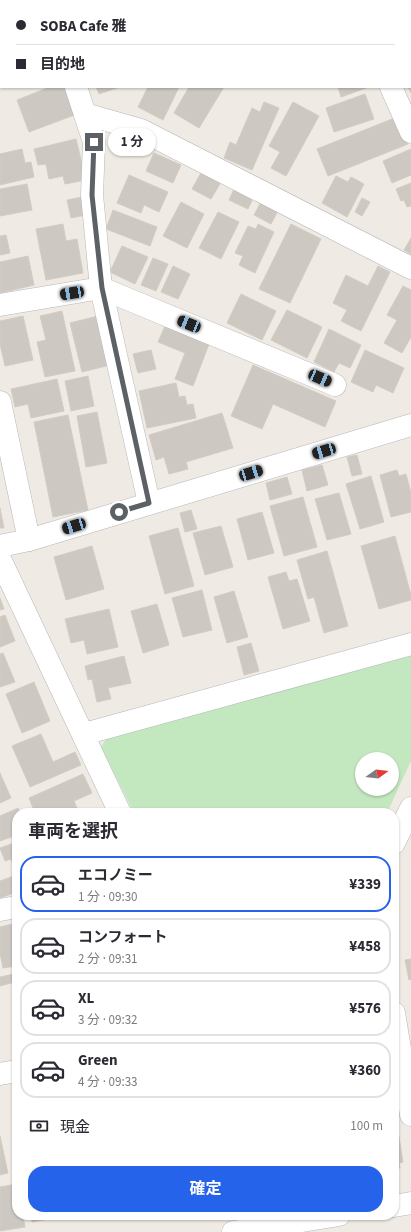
<!DOCTYPE html>
<html lang="ja">
<meta charset="utf-8">
<style>
body{margin:0;font-family:"Source Sans 3","Noto Sans JP",sans-serif;background:#f2f2f3;color:#2b2b33;height:100vh;display:flex;flex-direction:column;font-size:15px;white-space:nowrap}
*{box-sizing:border-box;margin:0}
p{font-size:13px;color:#7c7c81}
.icon{flex:none;width:22px;height:22px;fill:none;stroke:currentColor;stroke-width:2;stroke-linecap:round;stroke-linejoin:round}
.map{position:relative;flex:1;overflow:hidden}
.drawer{position:absolute;left:12px;top:808px;width:387px;height:412px;display:flex;flex-direction:column;background:#fff;border-radius:16px;box-shadow:0 1px 3px #0004}
.drawer>*{flex:none}
.guide{position:absolute;left:0px;top:0px;width:411px;height:88px;box-shadow:0 1px 3px #0004;display:grid;align-content:center;height:88px;padding:0 16px;background:#fff}
.needle{width:26px;rotate:75deg}
.controls{position:absolute;left:355px;top:752px;display:grid;gap:8px}
.controls a{display:grid;place-items:center;width:44px;height:44px;border-radius:50%;background:#fff;box-shadow:0 1px 3px #0004;font-size:20px}
.end{position:absolute;width:18px;height:18px;margin:-9px;border:5px solid #5c6165;background:#fff;box-shadow:0 0 0 2px #fff}
.from{border-radius:50%}
.bubble{position:absolute;height:28px;border-radius:14px;background:#fff;box-shadow:0 1px 3px #0004;font-size:13px;font-weight:700;line-height:28px;text-align:center}
.car{position:absolute;width:12px;height:24px;margin:-12px -6px;border-radius:5px;box-shadow:0 0 3px 1px #0007;background:linear-gradient(#222 24%,#8ab4d8 0 40%,#222 0 76%,#8ab4d8 0 86%,#222 0)}
.guide b{display:flex;align-items:center;gap:14px;height:38px;font-size:15px}
.guide b+b{border-top:1px solid #e1e1e2}
.guide i{width:10px;height:10px;background:#2b2b33}
ul{padding:0;list-style:none}
li{display:flex;align-items:center;gap:12px;height:56px;margin:0 8px 6px;padding:0 8px;border:2px solid #e1e1e2;border-radius:16px}
li div{flex:1}
li b{display:block;font-size:15px}
li em{font-style:normal;font-weight:700}
li.current{border-color:#2563eb}
li>.icon{width:36px;height:36px;stroke-width:1.5}
h2{padding:0 16px;font-size:18px;line-height:48px}
.pay{display:flex;align-items:center;gap:10px;height:44px;padding:0 16px;font-size:15px}
.pay p{margin-inline-start:auto}
.button{display:flex;gap:8px;margin-top:auto;padding:8px 16px}
.button a{flex:1;height:46px;border-radius:16px;background:#2563eb;color:#fff;font-size:16px;font-weight:700;line-height:46px;text-align:center}
.map>svg:first-child{display:block}
.green{fill:#c3e8bf;fill-rule:evenodd}
.building{fill:#cdc8c2;stroke:#d4ccc2}
.lines{fill:none;stroke-linecap:round;stroke-linejoin:round}
.lane-casing{stroke:#b4b7bb;stroke-width:16}
.street-casing{stroke:#b4b7bb;stroke-width:23}
.secondary-casing{stroke:#b5babf;stroke-width:23}
.lane{stroke:#fff;stroke-width:15}
.street{stroke:#fff;stroke-width:22}
.secondary{stroke:#fff;stroke-width:22}
.route{stroke:#5c6165;stroke-width:5}
</style>
<div class="map">
<svg width="411" height="1232" viewBox="0 0 411 1232">
<rect width="100%" height="100%" fill="#efebe4"/>
<path class="green" d="M411,655v106l-24,52h-253l-33,-66 6,-10zM362,759h30v30h-30z"/>
<g class="building">
<polygon points="77,0 130,0 131,1 77,1"/>
<rect x="199" y="0" width="30" height="1"/>
<polygon points="301,0 345,0 345,1 302,1"/>
<polygon points="405,0 411,0 410,32 410,1 403,1"/>
<polygon points="410,73 411,73 411,93 408,87 410,87"/>
<polygon points="50,87 66,87 77,114 29,132 17,100"/>
<polygon points="96,87 120,87 99,94"/>
<polygon points="148,87 179,87 163,120 138,107"/>
<polygon points="189,87 224,87 199,128 174,113"/>
<polygon points="338,87 369,87 341,97"/>
<polygon points="365,94 374,119 334,132 326,108"/>
<polygon points="264,102 279,108 252,170 224,158 230,142 236,145 252,108 260,112"/>
<polygon points="293,102 319,116 286,176 271,168 280,152 269,146"/>
<polygon points="397,117 408,144 328,176 317,149"/>
<polygon points="76,139 86,180 65,184 63,176 49,179 46,164 38,165 34,149"/>
<polygon points="22,149 25,163 31,162 34,177 0,185 0,154"/>
<polygon points="411,149 411,175 392,183 383,161"/>
<polygon points="154,153 181,165 173,183 146,171"/>
<polygon points="202,171 221,182 211,199 192,189"/>
<polygon points="129,175 168,192 159,212 144,205 141,213 117,203"/>
<polygon points="336,176 348,182 351,177 364,184 347,217 322,203"/>
<polygon points="411,183 411,206 407,207 404,200 401,201 396,189"/>
<polygon points="27,184 32,210 0,216 0,189"/>
<polygon points="235,187 254,196 248,209 229,200"/>
<polygon points="82,197 86,215 71,218 67,200"/>
<polygon points="362,198 370,202 362,216 355,212"/>
<polygon points="262,200 279,209 271,224 254,215"/>
<polygon points="181,202 204,214 187,248 163,236"/>
<polygon points="113,210 157,227 150,246 106,229"/>
<polygon points="218,212 239,222 221,259 199,248"/>
<polygon points="63,224 66,241 77,239 83,273 46,280 36,229"/>
<polygon points="258,224 274,232 255,273 239,265 243,256 235,253 248,226 256,229"/>
<polygon points="291,224 321,239 290,303 259,289"/>
<polygon points="6,235 10,253 0,255 0,236"/>
<polygon points="411,238 411,254 404,250"/>
<polygon points="122,246 148,257 135,284 110,272"/>
<polygon points="28,256 34,285 0,293 0,262"/>
<polygon points="153,258 168,264 156,291 141,285"/>
<polygon points="173,266 190,274 178,299 161,292"/>
<polygon points="378,266 390,272 361,331 341,321 347,310 333,303 346,275 368,286"/>
<polygon points="403,286 411,290 411,337 402,353 384,343 397,320 387,315"/>
<polygon points="241,294 276,311 262,340 227,323"/>
<polygon points="287,310 322,327 307,358 271,340"/>
<polygon points="62,311 75,371 45,377 37,342 46,340 40,316"/>
<polygon points="23,316 33,360 5,366 0,344 0,321"/>
<polygon points="98,316 110,365 82,372 70,323"/>
<polygon points="165,326 209,344 193,386 175,379 185,353 158,342"/>
<polygon points="329,329 361,345 350,368 339,363 334,372 314,362"/>
<polygon points="151,350 156,369 138,373 133,354"/>
<polygon points="365,350 404,368 393,393 376,385 373,392 351,382"/>
<polygon points="253,365 336,401 325,427 273,404 262,429 231,416"/>
<polygon points="88,376 94,406 71,411 65,381"/>
<polygon points="57,379 64,411 31,418 28,404 15,407 11,389"/>
<polygon points="176,383 179,397 185,396 187,405 193,404 196,418 147,428 139,391"/>
<polygon points="97,412 107,463 86,467 77,416"/>
<polygon points="222,413 233,448 186,462 188,469 169,474 164,457 156,460 149,435"/>
<polygon points="68,415 88,510 53,517 34,422"/>
<polygon points="357,455 362,474 352,476 347,457"/>
<polygon points="322,465 328,485 307,491 302,470"/>
<polygon points="397,470 399,476 406,474 411,493 411,512 391,517 380,475"/>
<polygon points="371,476 384,522 360,529 346,484"/>
<polygon points="287,477 292,494 270,500 266,483"/>
<polygon points="339,493 351,534 327,540 315,499"/>
<polygon points="303,497 317,547 284,556 270,506"/>
<polygon points="0,508 4,528 0,528"/>
<polygon points="191,510 197,529 185,532 180,513"/>
<polygon points="262,512 274,553 248,560 237,519"/>
<polygon points="221,526 233,567 205,575 193,533"/>
<polygon points="178,528 194,586 165,594 149,536"/>
<polygon points="395,536 411,595 411,600 379,609 361,546"/>
<polygon points="92,546 104,589 66,600 54,557"/>
<polygon points="327,551 348,626 324,633 314,597 308,599 297,560"/>
<polygon points="286,572 289,581 297,579 310,621 283,629 268,577"/>
<polygon points="202,590 212,630 183,637 172,598"/>
<polygon points="234,591 248,637 227,643 214,597"/>
<polygon points="0,598 4,609 0,610"/>
<polygon points="157,604 169,645 143,653 131,611"/>
<polygon points="109,609 118,647 87,654 84,640 71,643 65,619"/>
<polygon points="5,615 15,641 0,647 0,617"/>
<polygon points="251,643 259,671 244,675 237,647"/>
<polygon points="3,653 15,682 0,687 0,654"/>
<polygon points="124,656 131,683 108,688 111,699 97,702 92,679 88,680 85,666"/>
<polygon points="34,682 50,721 22,733 6,694"/>
<polygon points="41,734 53,762 75,752 81,765 30,787 12,746"/>
<polygon points="0,773 11,798 0,803"/>
<polygon points="83,774 92,793 74,801 78,811 74,813 35,813 29,798"/>
<polygon points="18,808 20,813 17,813 17,835 0,841 0,816"/>
<polygon points="17,842 17,870 16,871 11,859 5,861 0,848"/>
<polygon points="17,875 17,898 15,898 14,893 0,898 0,881"/>
<polygon points="17,923 17,966 3,968 0,953 0,927"/>
<polygon points="411,959 411,979 409,980 405,960"/>
<polygon points="14,974 15,982 0,986 0,977"/>
<polygon points="394,1118 396,1118 403,1162 399,1163 400,1168 396,1168 397,1171 394,1172"/>
<polygon points="0,1136 8,1173 0,1175"/>
<polygon points="17,1184 17,1215 23,1215 25,1227 0,1231 0,1187"/>
<polygon points="31,1215 59,1215 59,1217 32,1222"/>
<polygon points="122,1215 143,1215 123,1219"/>
</g>
<g class="lines">
<defs>
<polyline id="lane" points="261,0 262,1"/>
<g id="street">
<polyline points="46,0 47,1"/>
<polyline points="358,0 359,1"/>
<polyline points="76,87 94,142 92,195 101,288 149,503"/>
<polyline points="391,87 411,132"/>
<polyline points="85,114 141,130 411,268"/>
<polyline points="0,305 101,288 335,385"/>
<polyline points="0,402 29,540"/>
<polyline points="0,546 29,540 411,425"/>
<polyline points="0,559 120,813"/>
<polyline points="84,734 411,644"/>
<polyline points="394,843 411,808"/>
<polyline points="0,910 17,907"/>
<polyline points="394,1013 411,1115"/>
<polyline points="0,1074 17,1071"/>
</g>
<g id="secondary">
<polyline points="394,1206 411,1203"/>
<polyline points="233,1232 339,1215"/>
</g>
</defs>
<use href="#lane" class="lane-casing"/>
<use href="#street" class="street-casing"/>
<use href="#secondary" class="secondary-casing"/>
<use href="#lane" class="lane"/>
<use href="#street" class="street"/>
<use href="#secondary" class="secondary"/>
</g>
<g class="lines">
<polyline class="route" points="94,142 92,195 102,288 149,503 119,512"/>
</g>
</svg>
<div class="controls">
<a><svg class="needle" viewBox="-14 -14 28 28"><path d="M0-13l5 13h-10z" fill="#e53935"/><path d="M0 13l5-13h-10z" fill="#7c7c81"/></svg></a>
</div>
<i class="end from" style="left:119px;top:512px"></i>
<i class="end" style="left:94px;top:142px"></i>
<div class="bubble" style="left:108px;top:128px;width:48px">1 分</div>
<i class="car" style="left:72px;top:293px;rotate:261deg"></i>
<i class="car" style="left:189px;top:324px;rotate:292deg"></i>
<i class="car" style="left:320px;top:378px;rotate:113deg"></i>
<i class="car" style="left:324px;top:451px;rotate:254deg"></i>
<i class="car" style="left:251px;top:473px;rotate:73deg"></i>
<i class="car" style="left:74px;top:526px;rotate:253deg"></i>
<div class="guide">
<b><i class="from"></i>SOBA Cafe 雅</b>
<b><i></i>目的地</b>
</div>
<section class="drawer">
<h2>車両を選択</h2>
<ul>
<li class="current"><svg class="icon" aria-label="car" viewBox="0 0 24 24"><path d="M5 17H2v-5l4-1 3-4h7l3 4 3 1v5h-3M9 17h6M6 11h13"/><circle cx="7" cy="17" r="2"/><circle cx="17" cy="17" r="2"/></svg><div><b>エコノミー</b><p>1 分 · 09:30</p></div><em>¥339</em></li>
<li><svg class="icon" aria-label="car" viewBox="0 0 24 24"><path d="M5 17H2v-5l4-1 3-4h7l3 4 3 1v5h-3M9 17h6M6 11h13"/><circle cx="7" cy="17" r="2"/><circle cx="17" cy="17" r="2"/></svg><div><b>コンフォート</b><p>2 分 · 09:31</p></div><em>¥458</em></li>
<li><svg class="icon" aria-label="car" viewBox="0 0 24 24"><path d="M5 17H2v-5l4-1 3-4h7l3 4 3 1v5h-3M9 17h6M6 11h13"/><circle cx="7" cy="17" r="2"/><circle cx="17" cy="17" r="2"/></svg><div><b>XL</b><p>3 分 · 09:32</p></div><em>¥576</em></li>
<li><svg class="icon" aria-label="car" viewBox="0 0 24 24"><path d="M5 17H2v-5l4-1 3-4h7l3 4 3 1v5h-3M9 17h6M6 11h13"/><circle cx="7" cy="17" r="2"/><circle cx="17" cy="17" r="2"/></svg><div><b>Green</b><p>4 分 · 09:33</p></div><em>¥360</em></li>
</ul>
<div class="pay"><svg class="icon" aria-label="cash" viewBox="0 0 24 24"><path d="M3 7h18v10H3z"/><circle cx="12" cy="12" r="2"/></svg>現金<p>100 m</p></div>
<div class="button"><a>確定</a></div>
</section>
</div>
